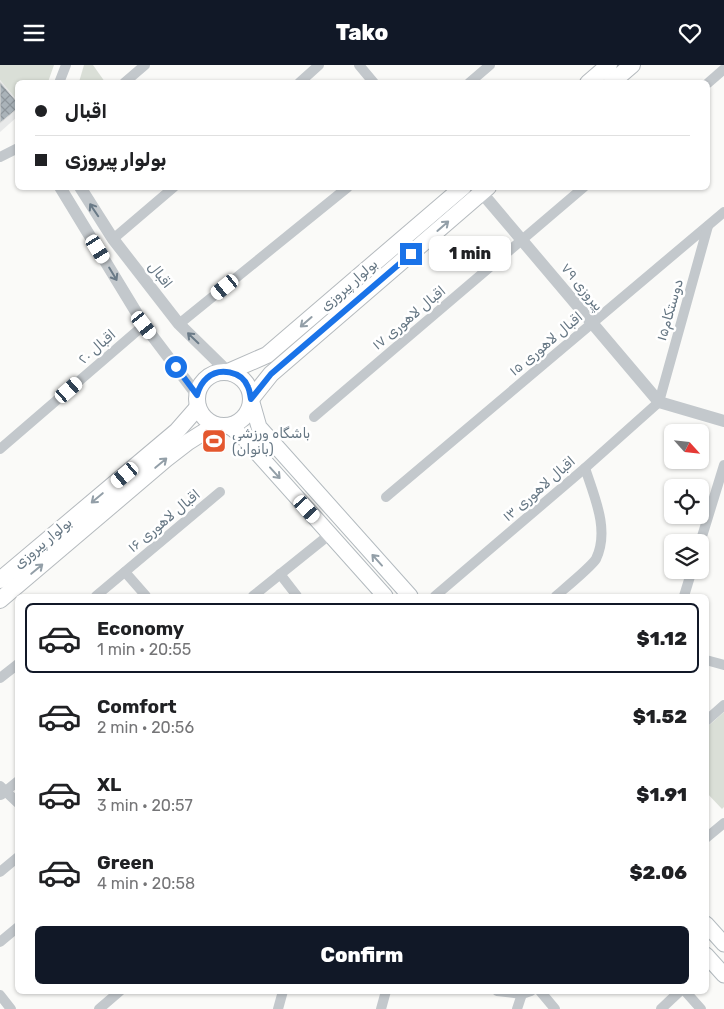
<!DOCTYPE html>
<meta charset="utf-8">
<style>
body{margin:0;font-family:Rubik,"Noto Naskh Arabic",sans-serif;background:#f6f6f6;color:#202124;height:100vh;display:flex;flex-direction:column;font-size:19px;white-space:nowrap}
*{box-sizing:border-box;margin:0}
p{font-size:16px;color:#757577}
.icon{flex:none;width:28px;height:28px;fill:none;stroke:currentColor;stroke-width:2;stroke-linecap:round;stroke-linejoin:round}
.map{position:relative;flex:1;overflow:hidden}
.drawer{position:absolute;left:15px;top:529px;width:694px;height:400px;display:flex;flex-direction:column;background:#fff;border-radius:8px;box-shadow:0 1px 4px #0004}
.drawer>*{flex:none}
.guide{position:absolute;left:15px;top:15px;width:695px;height:110px;border-radius:8px;box-shadow:0 1px 4px #0004;display:grid;align-content:center;height:110px;padding:0 20px;background:#fff}
.needle{width:32px;rotate:117deg}
.tools{position:absolute;left:664px;top:359px;display:grid;gap:10px}
.tools a{display:grid;place-items:center;width:45px;height:45px;border-radius:8px;background:#fff;box-shadow:0 1px 4px #0004;font-size:25px}
.end{position:absolute;width:22px;height:22px;margin:-11px;border:6px solid #1a73e8;background:#fff;box-shadow:0 0 0 2px #fff}
.from{border-radius:50%}
.bubble{position:absolute;height:35px;border-radius:8px;background:#fff;box-shadow:0 1px 4px #0004;font-size:16px;font-weight:800;line-height:35px;text-align:center}
.car{position:absolute;width:15px;height:30px;margin:-15px -8px;border-radius:6px;box-shadow:0 0 4px 1px #0007;background:linear-gradient(#fff 24%,#345 0 40%,#fff 0 76%,#345 0 86%,#fff 0)}
.guide b{display:flex;align-items:center;gap:18px;height:48px;font-size:19px}
.guide b+b{border-top:1px solid #e0e0e0}
.guide i{width:12px;height:12px;background:#202124}
ul{padding:9px 0 0;list-style:none}
li{display:flex;align-items:center;gap:15px;height:70px;margin:0 10px 8px;padding:0 10px;border:2px solid transparent;border-radius:8px}
li div{flex:1}
li b{display:block;font-size:19px}
li em{font-style:normal;font-weight:800}
li.active{border-color:#111827}
li>.icon{width:45px;height:45px;stroke-width:1.5}
.action{display:flex;gap:10px;margin-top:auto;padding:10px 20px}
.action a{flex:1;height:58px;border-radius:8px;background:#111827;color:#fff;font-size:20px;font-weight:800;line-height:58px;text-align:center}
header{display:flex;justify-content:space-between;align-items:center;height:65px;padding:0 20px;background:#111827;color:#fff;font-size:22px;font-weight:800}
.map>svg:first-child{display:block}
.built{fill:#e8e9e9}
.green{fill:#dadfd7}
.building{fill:url(#building-cross-hatch);stroke:#dcdcda}
.lines{fill:none;stroke-linecap:round;stroke-linejoin:round}
.secondary-casing{stroke:#b3babf;stroke-width:17}
.primary-casing{stroke:#b5babe;stroke-width:18}
.minor{stroke:#c3c8cc;stroke-width:10}
.tertiary{stroke:#c3c8cc;stroke-width:12}
.secondary{stroke:#fff;stroke-width:15}
.primary{stroke:#fff;stroke-width:16}
.oneway{stroke:#6a7a87}
.oneway2{stroke:#939fa8}
.route{stroke:#1a73e8;stroke-width:6}
.labels{text-anchor:middle;dominant-baseline:central;stroke-width:5;stroke-linejoin:round;paint-order:stroke}
.street-label{font-size:14px;fill:#657683;stroke:#fff}
.poi-label{font-size:14px;fill:#657683;stroke:#fff;text-anchor:start}
</style>
<header><svg class="icon" aria-label="menu" viewBox="0 0 24 24"><path d="M4 6h16M4 12h16M4 18h16"/></svg>Tako<svg class="icon" aria-label="heart" viewBox="0 0 24 24"><path d="M12 20l-8-8c-3-5 5-10 8-4 3-6 11-1 8 4z"/></svg></header>
<div class="map">
<svg width="724" height="944" viewBox="0 0 724 944">
<defs>
<pattern id="building-cross-hatch" width="8" height="8" patternUnits="userSpaceOnUse" patternTransform="scale(1.25)"><rect width="8" height="8" fill="#aab3b9"/><path d="M0 0l8 8M0 8l8-8" fill="none" stroke="#8e969c"/></pattern>
</defs>
<rect width="100%" height="100%" fill="#fafaf8"/>
<polygon class="built" points="0,15 18,35 17,52 0,67"/>
<g class="green">
<polygon points="0,0 54,0 48,17 18,18 17,35 0,15"/>
<polygon points="84,0 93,0 105,17 79,17"/>
<polygon points="724,647 724,742 722,744 706,727 706,663"/>
</g>
<polygon class="building" points="0,17 18,38 18,43 0,58"/>
<g class="lines">
<defs>
<g id="secondary">
<polyline points="251,334 259,362 410,531"/>
<polyline points="229,361 242,371 385,531"/>
<polyline points="706,859 724,879"/>
<polyline points="706,890 724,910"/>
</g>
<g id="primary">
<polyline points="588,18 609,0"/>
<polyline points="611,18 632,0"/>
<circle cx="224" cy="334" r="27"/>
<polyline points="228,307 267,290 463,122"/>
<polyline points="251,334 271,309 488,122"/>
<polyline points="0,515 177,366 198,342"/>
<polyline points="0,535 166,394 188,377 215,360"/>
</g>
</defs>
<use href="#secondary" class="secondary-casing"/>
<use href="#primary" class="primary-casing"/>
<g class="minor">
<polyline points="359,0 374,18"/>
<polyline points="59,18 66,0"/>
<polyline points="124,18 145,0"/>
<polyline points="299,18 319,0"/>
<polyline points="469,18 490,0"/>
<polyline points="708,18 724,4"/>
<polyline points="0,92 18,83"/>
<polyline points="113,174 174,122"/>
<polyline points="179,259 348,122"/>
<polyline points="314,352 584,122"/>
<polyline points="0,384 144,260"/>
<polyline points="386,432 724,147"/>
<polyline points="700,478 724,400"/>
<polyline points="125,507 146,531"/>
<polyline points="280,509 297,531"/>
<polyline points="96,531 220,427"/>
<polyline points="253,531 329,470"/>
<polyline points="435,531 585,403 659,337 708,161"/>
<path d="M556,531c8,-7 35,-29 40,-37 14,-29 -2,-63 -11,-91"/>
<polyline points="684,531 692,505"/>
<polyline points="706,595 724,600"/>
<polyline points="0,613 18,599"/>
<polyline points="706,656 724,640"/>
<polyline points="0,721 18,738"/>
<polyline points="1,730 18,716"/>
<polyline points="706,773 724,758"/>
<polyline points="0,807 18,792"/>
<polyline points="0,877 18,862"/>
<polyline points="497,926 522,929 531,926"/>
<polyline points="540,926 555,944"/>
<polyline points="685,926 701,944"/>
<polyline points="0,930 11,944"/>
<polyline points="99,944 120,926"/>
<polyline points="278,944 283,926"/>
<polyline points="381,944 386,926"/>
<polyline points="517,944 522,929"/>
<polyline points="661,944 680,926"/>
</g>
<g class="tertiary">
<polyline points="60,122 144,260 197,330"/>
<polyline points="80,122 113,174 179,259 228,307"/>
<polyline points="482,128 659,337 724,356"/>
</g>
<use href="#secondary" class="secondary"/>
<use href="#primary" class="primary"/>
</g>
<defs><path id="oneway-shaft" d="M-6 0H5M1.5-3L5.5 0L1.5 3" fill="none" stroke-width="1.6" stroke-linecap="round" stroke-linejoin="round" transform="scale(1.25)"/></defs>
<g class="oneway">
<use href="#oneway-shaft" transform="translate(94 145) rotate(-124)"/>
<use href="#oneway-shaft" transform="translate(113 209) rotate(59)"/>
<use href="#oneway-shaft" transform="translate(193 273) rotate(-136)"/>
</g>
<g class="oneway2">
<use href="#oneway-shaft" transform="translate(443 161) rotate(-41)"/>
<use href="#oneway-shaft" transform="translate(306 257) rotate(139)"/>
<use href="#oneway-shaft" transform="translate(161 398) rotate(-40)"/>
<use href="#oneway-shaft" transform="translate(275 408) rotate(48)"/>
<use href="#oneway-shaft" transform="translate(97 433) rotate(140)"/>
<use href="#oneway-shaft" transform="translate(377 495) rotate(-132)"/>
<use href="#oneway-shaft" transform="translate(37 504) rotate(-40)"/>
</g>
<g class="lines">
<path class="route" d="M176,302l21,28c2,-7 4,-12 10,-17 12,-11 35,-7 41,9 2,4 2,8 3,12l20,-25 140,-120"/>
</g>
<defs>
<symbol id="stadium-square" viewBox="-11 -11 22 22"><rect x="-9" y="-9" width="18" height="18" rx="4" fill="#e4572e" stroke="#fff"/><path d="M0-5a6.5 5 0 1 0 0 10a6.5 5 0 1 0 0-10ZM-3.5-1.8h7v3.6h-7Z" fill="#fff"/></symbol>
</defs>
<g fill-rule="evenodd">
<use href="#stadium-square" x="200" y="362" width="28" height="28"/>
</g>
<g class="labels">
<g class="street-label">
<text transform="translate(160 210) rotate(52)">اقبال</text>
<text transform="translate(349 220) rotate(-41)">بولوار پیروزی</text>
<text transform="translate(582 222) rotate(50)">پیروزی ۷۹</text>
<text transform="translate(670 245) rotate(-74)">دوستکام۱۵</text>
<text transform="translate(409 253) rotate(-40)">اقبال لاهوری ۱۷</text>
<text transform="translate(546 279) rotate(-40)">اقبال لاهوری ۱۵</text>
<text transform="translate(97 282) rotate(-41)">اقبال ۲۰</text>
<text transform="translate(539 424) rotate(-41)">اقبال لاهوری ۱۳</text>
<text transform="translate(164 456) rotate(-40)">اقبال لاهوری ۱۶</text>
<text transform="translate(43 478) rotate(-40)">بولوار پیروزی</text>
</g>
<g class="poi-label">
<text x="232" y="368">باشگاه ورزشی<tspan x="232" dy="16">(بانوان)</tspan></text>
</g>
</g>
</svg>
<div class="tools">
<a><svg class="needle" viewBox="-14 -14 28 28"><path d="M0-13l5 13h-10z" fill="#e53935"/><path d="M0 13l5-13h-10z" fill="#757577"/></svg></a>
<a><svg class="icon" aria-label="locate" viewBox="0 0 24 24"><circle cx="12" cy="12" r="6"/><path d="M12 2v4M12 18v4M2 12h4M18 12h4"/></svg></a>
<a><svg class="icon" aria-label="layers" viewBox="0 0 24 24"><path d="M12 4l9 5-9 5-9-5zM3 14l9 5 9-5"/></svg></a>
</div>
<i class="end from" style="left:176px;top:302px"></i>
<i class="end" style="left:411px;top:189px"></i>
<div class="bubble" style="left:429px;top:171px;width:82px">1 min</div>
<i class="car" style="left:98px;top:184px;rotate:148deg"></i>
<i class="car" style="left:225px;top:222px;rotate:231deg"></i>
<i class="car" style="left:144px;top:260px;rotate:143deg"></i>
<i class="car" style="left:69px;top:325px;rotate:49deg"></i>
<i class="car" style="left:125px;top:410px;rotate:230deg"></i>
<i class="car" style="left:307px;top:444px;rotate:138deg"></i>
<div class="guide">
<b><i class="from"></i>اقبال</b>
<b><i></i>بولوار پیروزی</b>
</div>
<section class="drawer">
<ul>
<li class="active"><svg class="icon" aria-label="car" viewBox="0 0 24 24"><path d="M5 17H2v-5l4-1 3-4h7l3 4 3 1v5h-3M9 17h6M6 11h13"/><circle cx="7" cy="17" r="2"/><circle cx="17" cy="17" r="2"/></svg><div><b>Economy</b><p>1 min · 20:55</p></div><em>$1.12</em></li>
<li><svg class="icon" aria-label="car" viewBox="0 0 24 24"><path d="M5 17H2v-5l4-1 3-4h7l3 4 3 1v5h-3M9 17h6M6 11h13"/><circle cx="7" cy="17" r="2"/><circle cx="17" cy="17" r="2"/></svg><div><b>Comfort</b><p>2 min · 20:56</p></div><em>$1.52</em></li>
<li><svg class="icon" aria-label="car" viewBox="0 0 24 24"><path d="M5 17H2v-5l4-1 3-4h7l3 4 3 1v5h-3M9 17h6M6 11h13"/><circle cx="7" cy="17" r="2"/><circle cx="17" cy="17" r="2"/></svg><div><b>XL</b><p>3 min · 20:57</p></div><em>$1.91</em></li>
<li><svg class="icon" aria-label="car" viewBox="0 0 24 24"><path d="M5 17H2v-5l4-1 3-4h7l3 4 3 1v5h-3M9 17h6M6 11h13"/><circle cx="7" cy="17" r="2"/><circle cx="17" cy="17" r="2"/></svg><div><b>Green</b><p>4 min · 20:58</p></div><em>$2.06</em></li>
</ul>
<div class="action"><a>Confirm</a></div>
</section>
</div>
